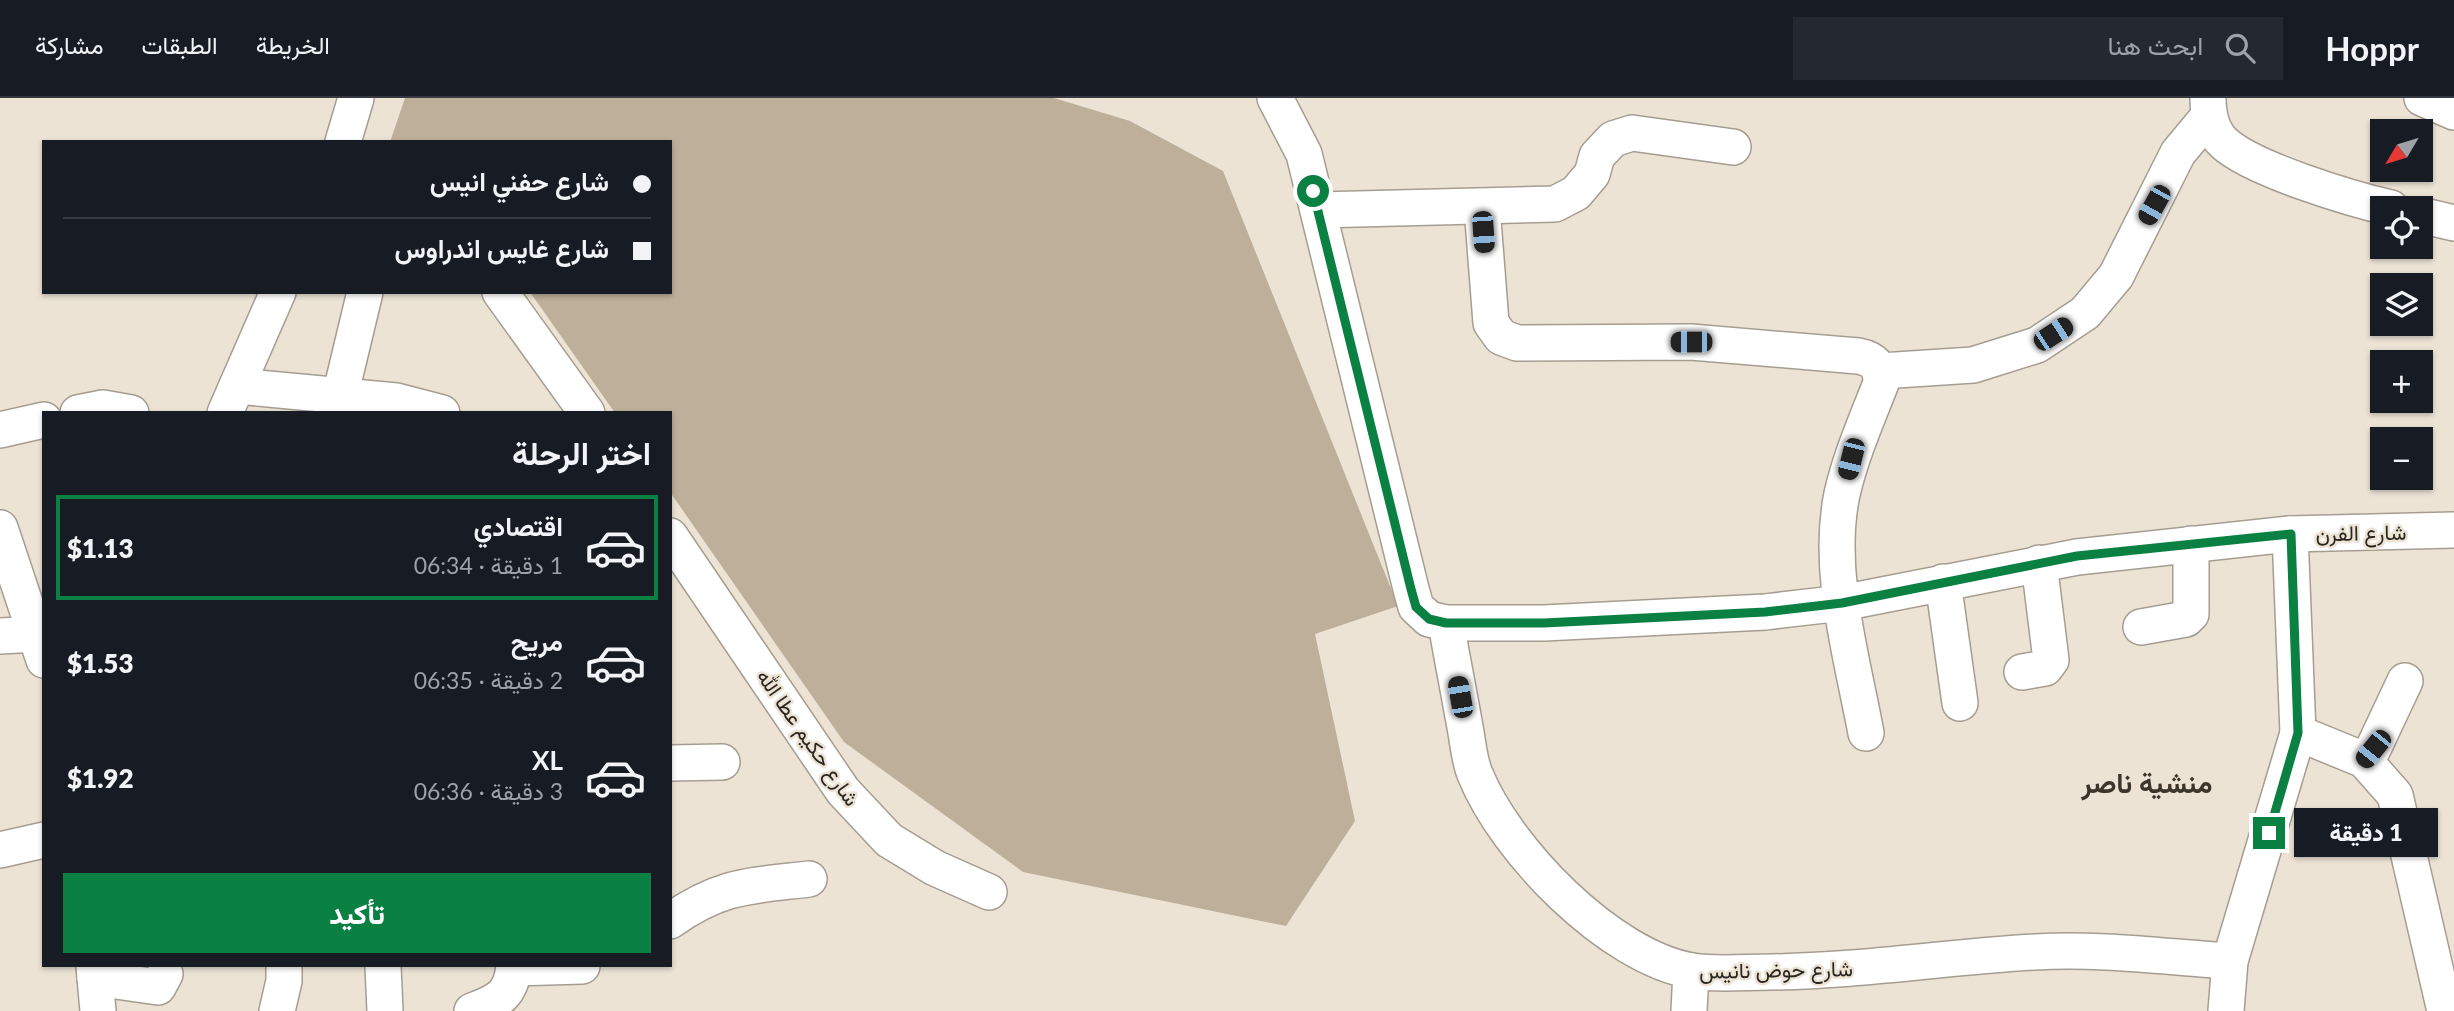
<!DOCTYPE html>
<html lang="ar">
<meta charset="utf-8">
<style>
body{margin:0;font-family:Lato,Vazirmatn,sans-serif;background:#242831;color:#f1f3f6;direction:rtl;height:100vh;display:flex;flex-direction:column;font-size:26px;white-space:nowrap}
*{box-sizing:border-box;margin:0}
p{font-size:23px;color:#9ea1a6}
.icon{flex:none;width:38px;height:38px;fill:none;stroke:currentColor;stroke-width:2;stroke-linecap:round;stroke-linejoin:round}
.map{position:relative;flex:1;overflow:hidden;direction:ltr}
.drawer{position:absolute;left:42px;top:313px;width:630px;height:556px;display:flex;flex-direction:column;background:#171b24;border-radius:0px;box-shadow:0 2px 5px #0004;direction:rtl}
.drawer>*{flex:none}
.banner{position:absolute;left:42px;top:42px;width:630px;height:154px;border-radius:0px;box-shadow:0 2px 5px #0004;direction:rtl;display:grid;align-content:center;height:154px;padding:0 21px;background:#171b24}
.needle{width:46px;rotate:232deg}
.tools{position:absolute;left:2370px;top:21px;display:grid;gap:14px}
.tools a{display:grid;place-items:center;width:63px;height:63px;border-radius:0px;background:#171b24;box-shadow:0 2px 5px #0004;font-size:35px}
.end{position:absolute;width:32px;height:32px;margin:-16px;border:9px solid #0b8043;background:#fff;box-shadow:0 0 0 4px #fff}
.from{border-radius:50%}
.bubble{position:absolute;height:49px;border-radius:0px;background:#171b24;box-shadow:0 2px 5px #0004;font-size:23px;font-weight:800;line-height:49px;text-align:center;direction:rtl}
.car{position:absolute;width:21px;height:42px;margin:-21px -10px;border-radius:9px;box-shadow:0 0 5px 2px #0007;background:linear-gradient(#222 24%,#8ab4d8 0 40%,#222 0 76%,#8ab4d8 0 86%,#222 0)}
.banner b{display:flex;align-items:center;gap:24px;height:66px;font-size:26px}
.banner b+b{border-top:2px solid #363941}
.banner i{width:18px;height:18px;background:#f1f3f6}
ul{padding:0;list-style:none}
li{display:flex;align-items:center;gap:21px;height:105px;margin:0 14px 10px;padding:0 7px;border:4px solid transparent;border-radius:0px}
li div{flex:1}
li b{display:block;font-size:26px}
li em{font-style:normal;font-weight:800}
li.selected{border-color:#0b8043}
li>.icon{width:63px;height:63px;stroke-width:1.5}
h2{padding:0 21px;font-size:32px;line-height:84px}
.action{display:flex;gap:14px;margin-top:auto;padding:14px 21px}
.action a{flex:1;height:80px;border-radius:0px;background:#0b8043;color:#fff;font-size:28px;font-weight:800;line-height:80px;text-align:center}
header{display:flex;align-items:center;gap:42px;box-sizing:border-box;height:98px;padding:0 35px;background:#171b24;border-bottom:2px solid #363941}
header strong{font-size:33px}
nav{display:flex;gap:38px;margin-inline-start:auto;font-size:24px}
.search{width:490px;height:63px;background:#242831;display:flex;align-items:center;gap:18px;box-sizing:border-box;padding:0 24px;border-radius:0px;color:#9ea1a6;font-size:26px}
.map>svg:first-child{display:block}
.green{fill:#bdaf99}
.lines{fill:none;stroke-linecap:round;stroke-linejoin:round}
.minor-casing{stroke:#a69d91;stroke-width:38}
.minor{stroke:#fff;stroke-width:35}
.route{stroke:#0b8043;stroke-width:9}
.labels{text-anchor:middle;dominant-baseline:central;stroke-width:5;stroke-linejoin:round;paint-order:stroke}
.street-label{font-size:21px;fill:#292621;stroke:#ece3d5}
.district-label{font-size:28px;font-weight:bold;fill:#3c352b;stroke:#ece3d5}
</style>
<header>
<strong>Hoppr</strong>
<div class="search"><svg class="icon" aria-label="search" viewBox="0 0 24 24"><circle cx="10" cy="10" r="6"/><path d="M15 15l6 6"/></svg>ابحث هنا</div>
<nav><a>الخريطة</a><a>الطبقات</a><a>مشاركة</a></nav>
</header>
<div class="map">
<svg width="2454" height="913" viewBox="0 0 2454 913">
<rect width="100%" height="100%" fill="#ece3d5"/>
<polygon class="green" points="405,0 1054,0 1130,23 1223,73 1398,508 1315,536 1355,723 1286,828 1023,774 844,644 670,394 670,315 615,315 530,194 670,194 670,44 390,44"/>
<g class="lines">
<defs>
<g id="minor">
<polyline points="1275,0 1304,56 1411,491 1416,509 1429,521 1446,525 1544,525 1765,514 1842,505 2077,459 2290,436 2454,432"/>
<path d="M2208,0c0,17 3,33 16,45 28,26 127,56 167,65"/>
<polyline points="2422,0 2454,14"/>
<polyline points="343,44 356,0"/>
<path d="M1482,109l9,116 10,14 16,6 174,-1 167,14c16,3 23,10 23,27 -14,36 -30,72 -39,111 -16,77 10,163 24,239"/>
<polyline points="1318,112 1555,106 1576,95 1592,76 1597,58 1613,41 1632,35 1733,49"/>
<polyline points="2420,117 2454,125"/>
<polyline points="500,194 587,315"/>
<polyline points="1881,273 1973,267 2037,247 2085,215 2116,178 2178,55 2208,19"/>
<polyline points="237,288 396,303 442,315"/>
<polyline points="340,298 365,194"/>
<polyline points="78,315 103,310 131,315"/>
<polyline points="225,315 278,194"/>
<polyline points="0,332 44,322"/>
<polyline points="0,430 44,562"/>
<polyline points="670,438 843,693 889,742 935,770 989,794"/>
<polyline points="1943,484 1960,605"/>
<path d="M1446,525c6,35 13,70 19,104 3,15 4,33 10,47 30,75 134,183 217,197 25,4 53,1 79,1 88,-1 176,-15 264,-20 65,-4 131,5 195,9"/>
<polyline points="2141,529 2186,521 2191,516 2191,446"/>
<polyline points="0,538 37,536"/>
<polyline points="2022,574 2045,570 2051,562 2039,465"/>
<polyline points="2298,635 2364,662 2395,697 2445,913"/>
<polyline points="2364,662 2373,651 2405,583"/>
<polyline points="670,665 722,664"/>
<polyline points="0,752 44,742"/>
<path d="M670,823c51,-36 79,-35 139,-42"/>
<polyline points="94,868 98,913"/>
<polyline points="383,868 385,913"/>
<polyline points="514,870 582,868"/>
<polyline points="95,880 158,889 165,876"/>
<polyline points="277,913 284,883 284,868"/>
<path d="M472,913c27,-10 39,-16 42,-45"/>
<polyline points="1689,913 1691,873"/>
<polyline points="2226,913 2230,863 2298,635 2290,436"/>
</g>
</defs>
<use href="#minor" class="minor-casing"/>
<use href="#minor" class="minor"/>
</g>
<g class="lines">
<polyline class="route" points="1313,93 1411,491 1416,509 1429,521 1446,525 1544,525 1765,514 1842,505 2077,458 2291,436 2298,635 2269,735"/>
</g>
<g class="labels">
<g class="street-label">
<text transform="translate(2361 434) rotate(-1)">شارع الفرن</text>
<text transform="translate(809 639) rotate(55)">شارع حكيم عطا الله</text>
<text transform="translate(1776 871) rotate(-1)">شارع حوض نانيس</text>
</g>
<g class="district-label">
<text x="2147" y="684">منشية ناصر</text>
</g>
</g>
</svg>
<div class="tools">
<a><svg class="needle" viewBox="-14 -14 28 28"><path d="M0-13l5 13h-10z" fill="#e53935"/><path d="M0 13l5-13h-10z" fill="#9ea1a6"/></svg></a>
<a><svg class="icon" aria-label="locate" viewBox="0 0 24 24"><circle cx="12" cy="12" r="6"/><path d="M12 2v4M12 18v4M2 12h4M18 12h4"/></svg></a>
<a><svg class="icon" aria-label="layers" viewBox="0 0 24 24"><path d="M12 4l9 5-9 5-9-5zM3 14l9 5 9-5"/></svg></a>
<a>+</a>
<a>−</a>
</div>
<i class="end from" style="left:1313px;top:93px"></i>
<i class="end" style="left:2269px;top:735px"></i>
<div class="bubble" style="left:2294px;top:710px;width:144px">1 دقيقة</div>
<i class="car" style="left:2154px;top:107px;rotate:209deg"></i>
<i class="car" style="left:1483px;top:134px;rotate:176deg"></i>
<i class="car" style="left:2053px;top:236px;rotate:57deg"></i>
<i class="car" style="left:1691px;top:244px;rotate:270deg"></i>
<i class="car" style="left:1851px;top:361px;rotate:194deg"></i>
<i class="car" style="left:1460px;top:599px;rotate:350deg"></i>
<i class="car" style="left:2373px;top:651px;rotate:219deg"></i>
<div class="banner">
<b><i class="from"></i>شارع حفني انيس</b>
<b><i></i>شارع غايس اندراوس</b>
</div>
<section class="drawer">
<h2>اختر الرحلة</h2>
<ul>
<li class="selected"><svg class="icon" aria-label="car" viewBox="0 0 24 24"><path d="M5 17H2v-5l4-1 3-4h7l3 4 3 1v5h-3M9 17h6M6 11h13"/><circle cx="7" cy="17" r="2"/><circle cx="17" cy="17" r="2"/></svg><div><b>اقتصادي</b><p>1 دقيقة · 06:34</p></div><em>$1.13</em></li>
<li><svg class="icon" aria-label="car" viewBox="0 0 24 24"><path d="M5 17H2v-5l4-1 3-4h7l3 4 3 1v5h-3M9 17h6M6 11h13"/><circle cx="7" cy="17" r="2"/><circle cx="17" cy="17" r="2"/></svg><div><b>مريح</b><p>2 دقيقة · 06:35</p></div><em>$1.53</em></li>
<li><svg class="icon" aria-label="car" viewBox="0 0 24 24"><path d="M5 17H2v-5l4-1 3-4h7l3 4 3 1v5h-3M9 17h6M6 11h13"/><circle cx="7" cy="17" r="2"/><circle cx="17" cy="17" r="2"/></svg><div><b>XL</b><p>3 دقيقة · 06:36</p></div><em>$1.92</em></li>
</ul>
<div class="action"><a>تأكيد</a></div>
</section>
</div>
